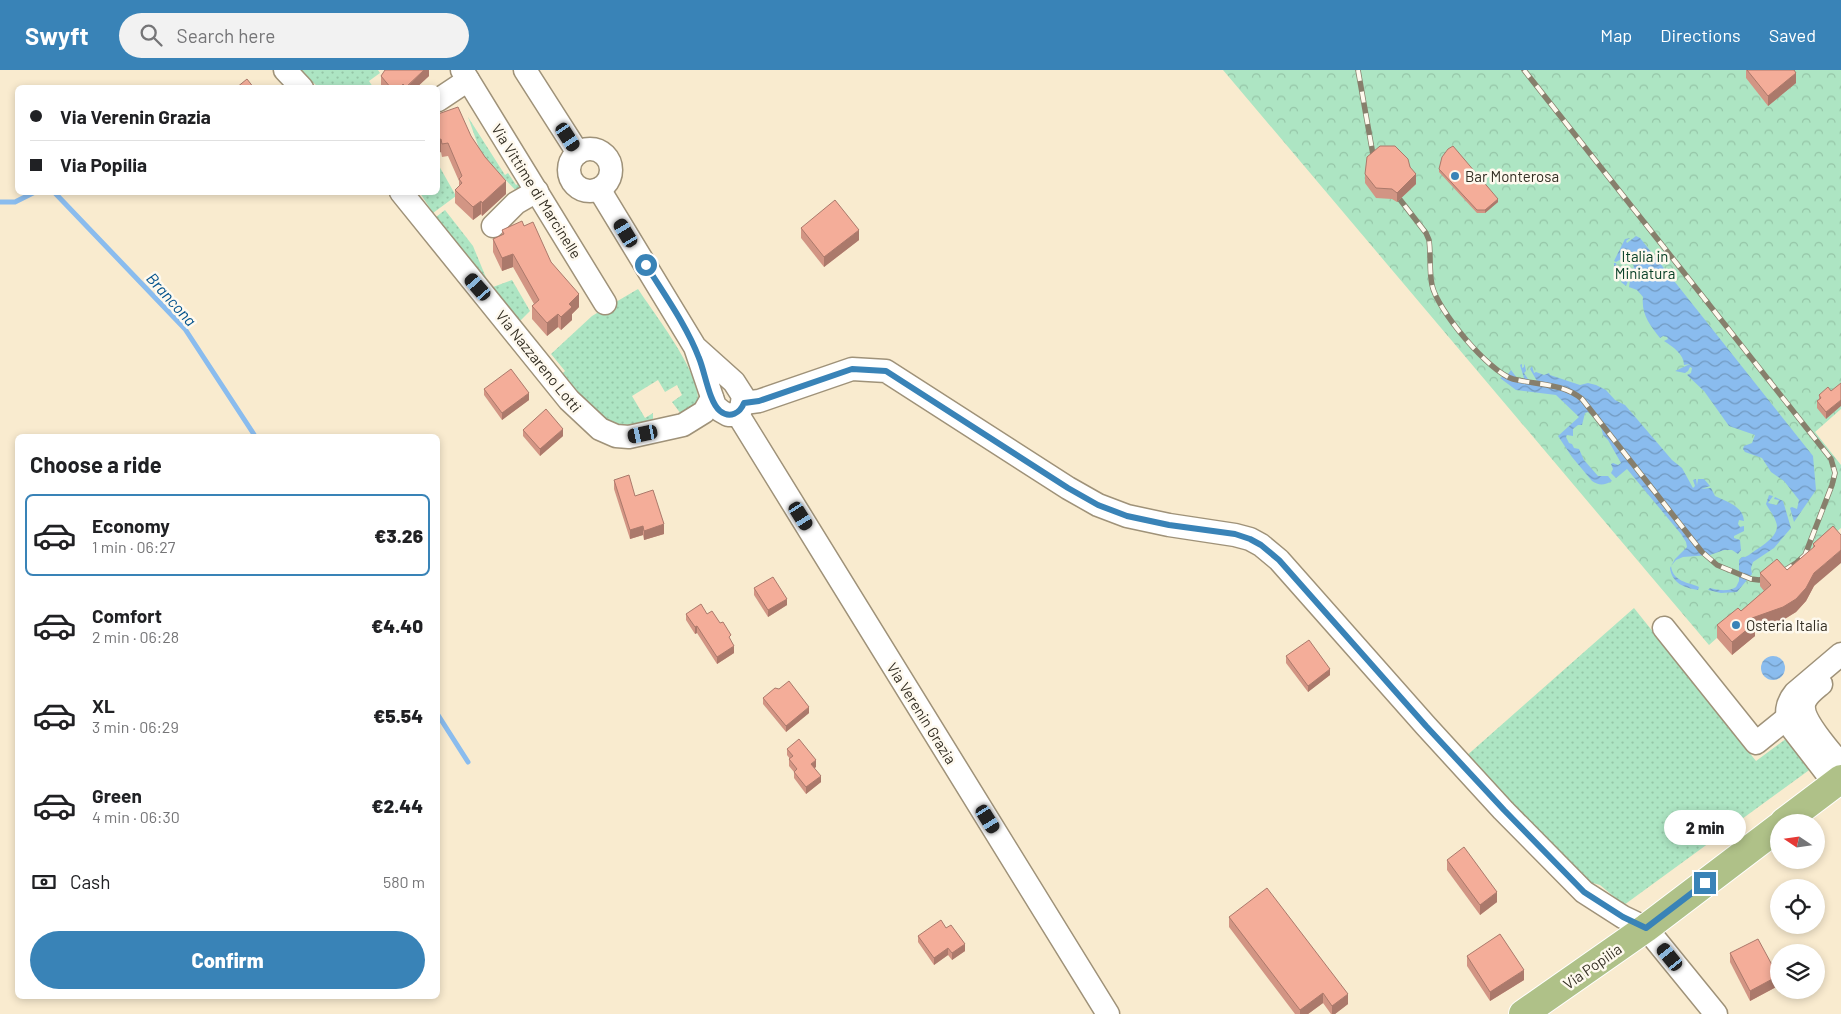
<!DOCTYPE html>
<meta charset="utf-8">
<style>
body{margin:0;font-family:Barlow,sans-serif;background:#f2f2f2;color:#202124;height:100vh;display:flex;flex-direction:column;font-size:19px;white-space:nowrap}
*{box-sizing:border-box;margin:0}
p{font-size:16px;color:#757577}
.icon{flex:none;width:28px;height:28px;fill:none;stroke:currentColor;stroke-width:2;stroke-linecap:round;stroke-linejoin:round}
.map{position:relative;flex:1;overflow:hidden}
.sheet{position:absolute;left:15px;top:364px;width:425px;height:565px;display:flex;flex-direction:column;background:#fff;border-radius:8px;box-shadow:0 2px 8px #0003}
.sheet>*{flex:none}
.top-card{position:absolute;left:15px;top:15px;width:425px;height:110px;border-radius:8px;box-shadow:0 2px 8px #0003;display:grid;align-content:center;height:110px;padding:0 15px;background:#fff}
.needle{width:32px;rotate:283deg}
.buttons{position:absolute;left:1770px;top:744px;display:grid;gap:10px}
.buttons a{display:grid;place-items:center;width:55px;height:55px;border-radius:50%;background:#fff;box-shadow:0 2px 8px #0003;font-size:25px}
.end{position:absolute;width:22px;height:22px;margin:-11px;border:6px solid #3983b7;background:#fff;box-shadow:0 0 0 2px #fff}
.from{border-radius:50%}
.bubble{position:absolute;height:35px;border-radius:18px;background:#fff;box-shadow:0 2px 8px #0003;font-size:16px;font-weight:800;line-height:35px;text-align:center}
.car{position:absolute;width:15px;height:30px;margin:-15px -8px;border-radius:6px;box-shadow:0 0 4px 1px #0007;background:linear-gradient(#222 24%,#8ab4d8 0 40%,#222 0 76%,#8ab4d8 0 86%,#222 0)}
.top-card b{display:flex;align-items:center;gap:18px;height:48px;font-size:19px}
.top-card b+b{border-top:1px solid #e0e0e0}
.top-card i{width:12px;height:12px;background:#202124}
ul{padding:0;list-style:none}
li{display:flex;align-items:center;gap:15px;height:82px;margin:0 10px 8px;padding:0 5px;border:2px solid transparent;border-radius:8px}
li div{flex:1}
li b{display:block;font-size:19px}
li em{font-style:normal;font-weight:800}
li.current{border-color:#3983b7}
li>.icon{width:45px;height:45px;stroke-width:1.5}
h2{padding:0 15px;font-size:22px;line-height:60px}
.pay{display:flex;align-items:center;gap:12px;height:55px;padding:0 15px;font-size:19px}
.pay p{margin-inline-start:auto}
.cta{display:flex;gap:10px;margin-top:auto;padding:10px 15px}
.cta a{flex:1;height:58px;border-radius:30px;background:#3983b7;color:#fff;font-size:20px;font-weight:800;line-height:58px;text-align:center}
header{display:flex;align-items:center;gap:30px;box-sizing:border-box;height:70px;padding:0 25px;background:#3983b7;color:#fff}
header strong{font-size:24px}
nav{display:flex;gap:28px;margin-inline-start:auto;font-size:18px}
.search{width:350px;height:45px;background:#f2f2f2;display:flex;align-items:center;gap:12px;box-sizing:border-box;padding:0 18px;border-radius:28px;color:#757577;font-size:19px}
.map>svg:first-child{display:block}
.grass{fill:url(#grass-dots)}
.park{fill:url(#park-crowns)}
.water{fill:url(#water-waves)}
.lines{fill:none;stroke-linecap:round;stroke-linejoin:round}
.stream{stroke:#8abcee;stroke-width:5}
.minor-casing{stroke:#9f9279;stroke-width:25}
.major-casing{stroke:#fff;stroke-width:30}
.minor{stroke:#fff;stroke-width:22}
.major{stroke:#afc188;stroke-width:28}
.rail-casing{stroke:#877f6c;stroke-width:5.5}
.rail{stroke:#fef9ee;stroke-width:4;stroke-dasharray:11;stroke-linecap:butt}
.wall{fill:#d29584}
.shaded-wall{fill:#ab796b}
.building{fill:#f4ad99;stroke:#ab796b}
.route{stroke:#3983b7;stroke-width:6}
.poi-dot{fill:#3983b7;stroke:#fef9ee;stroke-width:2}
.labels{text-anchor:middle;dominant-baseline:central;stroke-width:5;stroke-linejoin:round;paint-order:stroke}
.poi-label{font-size:15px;fill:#332e23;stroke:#fef9ee;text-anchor:start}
.street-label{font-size:15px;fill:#332e23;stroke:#fef9ee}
.park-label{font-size:15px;fill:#094027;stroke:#fef9ee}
.water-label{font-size:16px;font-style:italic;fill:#00518c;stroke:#fef9ee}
</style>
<header>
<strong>Swyft</strong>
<div class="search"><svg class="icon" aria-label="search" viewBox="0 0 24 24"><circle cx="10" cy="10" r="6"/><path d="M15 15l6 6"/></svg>Search here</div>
<nav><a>Map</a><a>Directions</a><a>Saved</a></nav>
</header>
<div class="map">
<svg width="1841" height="944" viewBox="0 0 1841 944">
<defs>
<pattern id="grass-dots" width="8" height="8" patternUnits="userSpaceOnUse" patternTransform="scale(1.25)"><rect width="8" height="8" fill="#ade5c3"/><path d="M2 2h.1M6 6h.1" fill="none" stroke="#95c5a7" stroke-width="1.8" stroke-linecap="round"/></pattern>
<pattern id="park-crowns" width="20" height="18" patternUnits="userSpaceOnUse" patternTransform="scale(1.25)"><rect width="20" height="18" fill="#ade5c3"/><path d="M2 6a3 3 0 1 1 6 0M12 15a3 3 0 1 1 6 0" fill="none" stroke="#95c5a7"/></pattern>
<pattern id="water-waves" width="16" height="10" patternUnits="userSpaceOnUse" patternTransform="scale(1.25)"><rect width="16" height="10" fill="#8abcee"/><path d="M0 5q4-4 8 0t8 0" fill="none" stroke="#7199c0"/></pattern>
</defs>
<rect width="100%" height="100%" fill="#f9ebcf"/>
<g class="grass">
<polygon points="300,0 378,0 380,3 369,11 373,17 319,18"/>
<polygon points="468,47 505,105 508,103 516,115 521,112 522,115 518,123 487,90 479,78"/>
<polygon points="438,94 456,126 433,143 420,123 438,122"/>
<polygon points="445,140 473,176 487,210 436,147"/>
<polygon points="512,210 530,241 520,251 493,217"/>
<path d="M638,219c17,26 64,85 60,115l-17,10 -9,-12 10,-7 -5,-10 -12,7 -7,-12 -26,16 13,22 8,-5v6c-4,3 -9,4 -14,5 -35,10 -57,-27 -76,-51l2,-2 -14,-17 41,-38z"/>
<polygon points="1634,538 1756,691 1787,668 1812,698 1624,835 1600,815 1585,811 1464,688"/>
</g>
<polygon class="park" points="1223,0 1841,0 1841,339 1815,362 1841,395 1841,458 1709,575"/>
<g class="water">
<path d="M1636,166l4,2 173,218 3,34 -22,32 -4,-14 2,-1 5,2 2,-9 -15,-19 -13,-9 -9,-14 -17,-6 -2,-3 1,-3 8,-3 3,-8 -26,-9 -25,-35 -17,-16 4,-2 1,-5 -2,-1 -2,4 -3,2 -10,-2 15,-7 -6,1c0,-11 -11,-18 -20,-24l4,-2 -1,-2 -4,-1 -3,2c-10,-13 -19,-24 -17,-41l-6,-7 -8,-3 1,-6h-2l-2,5 -5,-4 4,-4v-1l-2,-1 -5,3 -4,-5v-11h2l1,5 7,-2 2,5 8,-3 -2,-10h-9l-7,4 -2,-1 11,-22 5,-1 -4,3 1,2z"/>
<path d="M1522,294v4l2,-1v-3l1,2 1,5 -2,2 8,12h3l2,-4 -7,-12 2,-3 2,7 2,-1 8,3 5,-2 1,2 30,10 8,-2 8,2 10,5 9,10 10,5 47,55 10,8 11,20 2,-2 -2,-6 3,-1 1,6 1,-6h6l6,7 -9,3 10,-1 4,8c12,6 28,10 29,25l-5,-1 -1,4 2,3 4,-1v5l-10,5v2l6,2 1,10 -3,4 -6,-4h-8l-14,5 -27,2 -7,3 -5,6c2,16 17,16 28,21l-1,3c-14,-2 -26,-7 -28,-22l5,-9 12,-12 -1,-5 -5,-8 -54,-65 -11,9 -5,-5 2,-4 -2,-5 2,-1 5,2 3,-2 -13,-23 -5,-5c-1,-10 -8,-16 -15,-23l-3,1 -3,12h-4l-5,4v7l-6,-1 -1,2 3,6 3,1 2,4 5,1 5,11 14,16h10l4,5c-7,4 -13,5 -20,0l-20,-24 -14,-21 21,-19 -23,-22 -40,-5 -16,-12 8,-4 3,-4 9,12h3l1,-4 -4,-13z"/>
<path d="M1769,425l4,1 -5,7 8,2 2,-1 1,-4 -5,-1 1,-2 8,4 8,27 -17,20 -21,14 -2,6 1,6 -15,18 -16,1 -13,-3 2,-2c7,2 19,4 26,-1l3,-6v-21l3,-3h3l4,-2c9,-7 33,-19 27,-33 -2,-7 -7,-12 -10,-18z"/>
<circle cx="1773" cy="598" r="12"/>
</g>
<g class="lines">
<g class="stream">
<polyline points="54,122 185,259 255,366"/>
<polyline points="0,132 15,132 35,122"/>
<polyline points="438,645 468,692"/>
</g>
<defs>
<g id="minor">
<polyline points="285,0 302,18"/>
<polyline points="462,0 605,233"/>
<polyline points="525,0 578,83"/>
<polyline points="438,30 468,10"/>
<circle cx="590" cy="100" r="21"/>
<polyline points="599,119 695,277 715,336 721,341 728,345 733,345 741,339 743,326 734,312 695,277"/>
<polyline points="401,122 569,330 600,359 616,366 629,367 683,355 704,342 712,328"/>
<polyline points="493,156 516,133 537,121"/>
<polyline points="744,333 759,331 852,299 886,301 1068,418 1098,435 1127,446 1169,455 1235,465 1250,469 1261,475 1279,490 1426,656 1503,740 1584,822 1623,847 1646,858 1716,944"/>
<polyline points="737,343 1108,944"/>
<polyline points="1664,558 1756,673 1787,648"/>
<path d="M1821,614c-6,5 -13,10 -16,17 -7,17 26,50 36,64"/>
<path d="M1835,714l-44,-57c-6,-14 -5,-23 4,-34l46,-39"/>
</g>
<g id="major">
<polyline points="1784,752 1841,709"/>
<polyline points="1523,944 1646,858 1779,757"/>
</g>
</defs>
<use href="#minor" class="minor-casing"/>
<use href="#major" class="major-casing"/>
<use href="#minor" class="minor"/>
<use href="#major" class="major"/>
<defs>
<g id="rail">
<polyline points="1358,0 1375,96"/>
<path d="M1391,118l35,45 3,7c2,15 0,31 3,45 5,25 57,87 81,94 24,6 49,4 69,20l120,153 15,13 34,14 8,1 15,-3 22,-14 9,-8 27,-70 3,-12 -4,-14 -307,-389"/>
</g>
</defs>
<use href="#rail" class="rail-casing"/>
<use href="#rail" class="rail"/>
</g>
<g class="wall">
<polygon points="429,0 429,6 416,18 382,18 381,16 381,6"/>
<polygon points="1746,0 1794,0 1796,13 1768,36 1746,8"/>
<polygon points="438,44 471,66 506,124 482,146 481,144 473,150 455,133 455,120 459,117 459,111 448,86 442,87 441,82 438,83"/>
<polygon points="1410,97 1416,114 1397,132 1392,129 1376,128 1365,113 1365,104"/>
<polygon points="1439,99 1498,132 1485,143 1477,143 1439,102"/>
<polygon points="524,156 551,192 579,237 572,244 572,250 561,260 558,257 547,266 532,249 532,236 534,234 513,197 502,201 493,182 493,169 502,165 502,160"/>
<polygon points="801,158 859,170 824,197 801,168"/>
<polygon points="484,319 529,330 502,350 484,325"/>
<polygon points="1831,321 1826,349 1817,338 1817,331 1819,330 1819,325"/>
<polygon points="523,360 563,366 540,386 523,366"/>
<polygon points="614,410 635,426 664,464 644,470 643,465 630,469 614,419"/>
<polygon points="1833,456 1814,516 1806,531 1796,542 1783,550 1755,560 1755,566 1732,585 1717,568 1717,555 1741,541 1764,521 1760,516 1760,503 1787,500 1813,478 1813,474"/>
<polygon points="754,518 787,535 768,547 754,525"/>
<polygon points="686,544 707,544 731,572 734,583 717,594 697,563 695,564 686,550"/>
<polygon points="1286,586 1330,605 1308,622 1286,593"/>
<polygon points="779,619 809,643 786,662 763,634 763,628"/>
<polygon points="787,679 816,697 814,698 821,712 806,724 794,708 794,702 789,696 789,689 790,689 787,685"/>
<polygon points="1447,790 1497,832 1480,845 1447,800"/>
<polygon points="1229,847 1348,934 1335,944 1331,944 1323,933 1308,944 1295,944 1229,857"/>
<polygon points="946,858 965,881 952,890 948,885 934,895 918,872 918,866"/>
<polygon points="1730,883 1778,916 1750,931 1730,892"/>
<polygon points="1467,886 1524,910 1490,931 1467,896"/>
</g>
<g class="shaded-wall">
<polygon points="424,0 429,0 429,6 416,18 406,18"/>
<polygon points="1796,3 1796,13 1768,36 1768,26"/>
<polygon points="441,69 441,82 438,83 438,70"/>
<polygon points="1416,104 1416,114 1397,132 1397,123"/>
<polygon points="506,111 506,124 482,146 482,133"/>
<polygon points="1498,129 1498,132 1485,143 1485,140"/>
<polygon points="481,131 481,144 473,150 473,137"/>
<polygon points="859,160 859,170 824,197 824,187"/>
<polygon points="513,184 513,197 502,201 502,188"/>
<polygon points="579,224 579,237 572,244 572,250 561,260 561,247 569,234"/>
<polygon points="558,244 558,257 547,266 547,253"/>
<polygon points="529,323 529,330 502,350 502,343"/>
<polygon points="1841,330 1841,336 1826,349 1826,342"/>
<polygon points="563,359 563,366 540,386 540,379"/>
<polygon points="664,454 664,464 644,470 644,461"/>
<polygon points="643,456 643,465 630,469 630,460"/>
<polygon points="1841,480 1841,493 1814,516 1806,531 1796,542 1783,550 1755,560 1755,566 1732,585 1732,572 1752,548 1814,503"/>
<polygon points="787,529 787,535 768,547 768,540"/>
<polygon points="697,556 697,563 695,564 695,557"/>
<polygon points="734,576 734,583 717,594 717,587"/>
<polygon points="1330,599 1330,605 1308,622 1308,616"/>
<polygon points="809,637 809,643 786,662 786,656"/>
<polygon points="816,690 816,697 811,701 811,694"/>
<polygon points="821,706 821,712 806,724 806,717"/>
<polygon points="1497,822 1497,832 1480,845 1480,835"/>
<polygon points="965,874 965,881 952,890 952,883"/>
<polygon points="948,878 948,885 934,895 934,888"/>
<polygon points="1524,900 1524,910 1490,931 1490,922"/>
<polygon points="1778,906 1778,916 1750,931 1750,921"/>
<polygon points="1323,923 1323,933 1308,944 1300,944 1300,940"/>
<polygon points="1348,924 1348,934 1335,944 1332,944 1332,936"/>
</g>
<g class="building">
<polygon points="385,0 424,0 406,17 403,14 400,18 391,18 381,6"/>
<polygon points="1747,0 1794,0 1796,3 1768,26"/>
<polygon points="247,9 254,18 236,18"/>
<polygon points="458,37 471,66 485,87 506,111 482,133 481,131 473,137 455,120 462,113 459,109 462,106 448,73 442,74 441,69 438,70 438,44"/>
<polygon points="1380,76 1395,76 1408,89 1410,97 1416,104 1397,123 1392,119 1376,118 1365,104 1367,87"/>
<polygon points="1453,76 1498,129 1485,140 1477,140 1439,99 1442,87 1448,79"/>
<polygon points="835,130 859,160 824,187 801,158"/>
<polygon points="522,151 524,156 533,152 551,192 579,224 569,234 572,237 561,247 558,244 547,253 532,236 539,230 513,184 502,188 493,169 504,164 502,160"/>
<polygon points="511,299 529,323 502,343 484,319"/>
<polygon points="1841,313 1841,330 1826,342 1817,331 1821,328 1819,325 1828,317 1831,321"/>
<polygon points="546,339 563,359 540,379 523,360"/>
<polygon points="629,405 635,426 653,420 664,454 644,461 643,456 630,460 614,410"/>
<polygon points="1833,456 1841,465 1841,480 1814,503 1806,518 1796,529 1783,537 1752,548 1755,553 1732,572 1717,555 1738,538 1741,541 1771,515 1760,503 1777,489 1787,500 1815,476 1813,474"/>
<polygon points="773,507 787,529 768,540 754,518"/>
<polygon points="701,534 707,544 712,541 720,553 723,552 731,565 729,567 734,576 717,587 697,556 695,557 686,544"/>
<polygon points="1309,570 1330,599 1308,616 1286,586"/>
<polygon points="789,611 809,637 786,656 763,628 775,618 779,619"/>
<polygon points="799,669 816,690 811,694 821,706 806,717 794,702 797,699 789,689 793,686 787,679"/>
<polygon points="1464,777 1497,822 1480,835 1447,790"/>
<polygon points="1267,818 1348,924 1332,936 1323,923 1300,940 1229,847"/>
<polygon points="941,850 946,858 951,855 965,874 952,883 948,878 934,888 918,866"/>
<polygon points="1500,864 1524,900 1490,922 1467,886"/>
<polygon points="1758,869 1778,906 1750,921 1730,883"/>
</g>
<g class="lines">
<path class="route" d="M646,195c18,29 41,61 53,93 6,14 10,44 21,53 10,8 20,2 24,-8l15,-2 93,-32 34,2 182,117 30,17 29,11 42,9 66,9 15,5 11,6 18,15 147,166 78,84 80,82 39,25 23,11 59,-45"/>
</g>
<g class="poi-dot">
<circle cx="1455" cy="106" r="5"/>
<circle cx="1736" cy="555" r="5"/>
</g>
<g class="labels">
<g class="poi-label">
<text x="1465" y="106">Bar Monterosa</text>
<text x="1746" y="555">Osteria Italia</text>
</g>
<g class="street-label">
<text transform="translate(537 121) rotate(58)">Via Vittime di Marcinelle</text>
<text transform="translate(539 291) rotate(51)">Via Nazzareno Lotti</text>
<text transform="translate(922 643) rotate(58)">Via Verenin Grazia</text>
<text transform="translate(1592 896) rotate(-35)">Via Popilia</text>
</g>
<g class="park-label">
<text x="1645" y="186">Italia in<tspan x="1645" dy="17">Miniatura</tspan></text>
</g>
<g class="water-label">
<text transform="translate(172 229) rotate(48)">Brancona</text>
</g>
</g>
</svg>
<div class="buttons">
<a><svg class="needle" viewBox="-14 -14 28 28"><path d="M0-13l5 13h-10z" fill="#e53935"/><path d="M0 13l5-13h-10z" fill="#757577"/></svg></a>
<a><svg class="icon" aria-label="locate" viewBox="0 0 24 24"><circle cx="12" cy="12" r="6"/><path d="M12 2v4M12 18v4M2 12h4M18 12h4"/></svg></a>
<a><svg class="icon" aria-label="layers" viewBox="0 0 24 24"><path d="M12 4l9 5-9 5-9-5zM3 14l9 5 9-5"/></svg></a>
</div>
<i class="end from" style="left:646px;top:195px"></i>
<i class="end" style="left:1705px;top:813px"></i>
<div class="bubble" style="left:1664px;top:740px;width:82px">2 min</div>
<i class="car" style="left:568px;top:67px;rotate:147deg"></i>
<i class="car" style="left:626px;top:163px;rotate:329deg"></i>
<i class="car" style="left:478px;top:217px;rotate:319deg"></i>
<i class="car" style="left:643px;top:364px;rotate:258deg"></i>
<i class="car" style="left:801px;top:446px;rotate:148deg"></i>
<i class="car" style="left:988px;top:749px;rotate:148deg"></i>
<i class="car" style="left:1670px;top:887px;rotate:321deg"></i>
<div class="top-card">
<b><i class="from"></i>Via Verenin Grazia</b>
<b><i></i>Via Popilia</b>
</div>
<section class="sheet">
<h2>Choose a ride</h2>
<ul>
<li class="current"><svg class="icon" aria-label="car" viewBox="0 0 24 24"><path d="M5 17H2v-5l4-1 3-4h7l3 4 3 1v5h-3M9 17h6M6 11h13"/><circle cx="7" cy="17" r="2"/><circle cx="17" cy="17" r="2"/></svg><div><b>Economy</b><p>1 min · 06:27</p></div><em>€3.26</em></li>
<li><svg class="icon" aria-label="car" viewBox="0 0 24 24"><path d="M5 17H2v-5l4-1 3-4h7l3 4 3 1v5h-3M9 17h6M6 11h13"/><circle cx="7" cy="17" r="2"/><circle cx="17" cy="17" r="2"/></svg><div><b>Comfort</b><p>2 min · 06:28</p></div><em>€4.40</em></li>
<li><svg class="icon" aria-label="car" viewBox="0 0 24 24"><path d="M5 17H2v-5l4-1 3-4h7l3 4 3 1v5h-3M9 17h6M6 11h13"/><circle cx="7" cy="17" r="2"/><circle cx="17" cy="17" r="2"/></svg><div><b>XL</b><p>3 min · 06:29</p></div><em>€5.54</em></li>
<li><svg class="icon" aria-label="car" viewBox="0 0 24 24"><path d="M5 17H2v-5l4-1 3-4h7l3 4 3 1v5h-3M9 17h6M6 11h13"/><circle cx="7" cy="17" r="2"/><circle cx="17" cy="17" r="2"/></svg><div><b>Green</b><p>4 min · 06:30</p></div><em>€2.44</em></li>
</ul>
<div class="pay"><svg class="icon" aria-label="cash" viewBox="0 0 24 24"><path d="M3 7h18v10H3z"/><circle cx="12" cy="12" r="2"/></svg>Cash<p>580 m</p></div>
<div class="cta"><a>Confirm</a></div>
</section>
</div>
